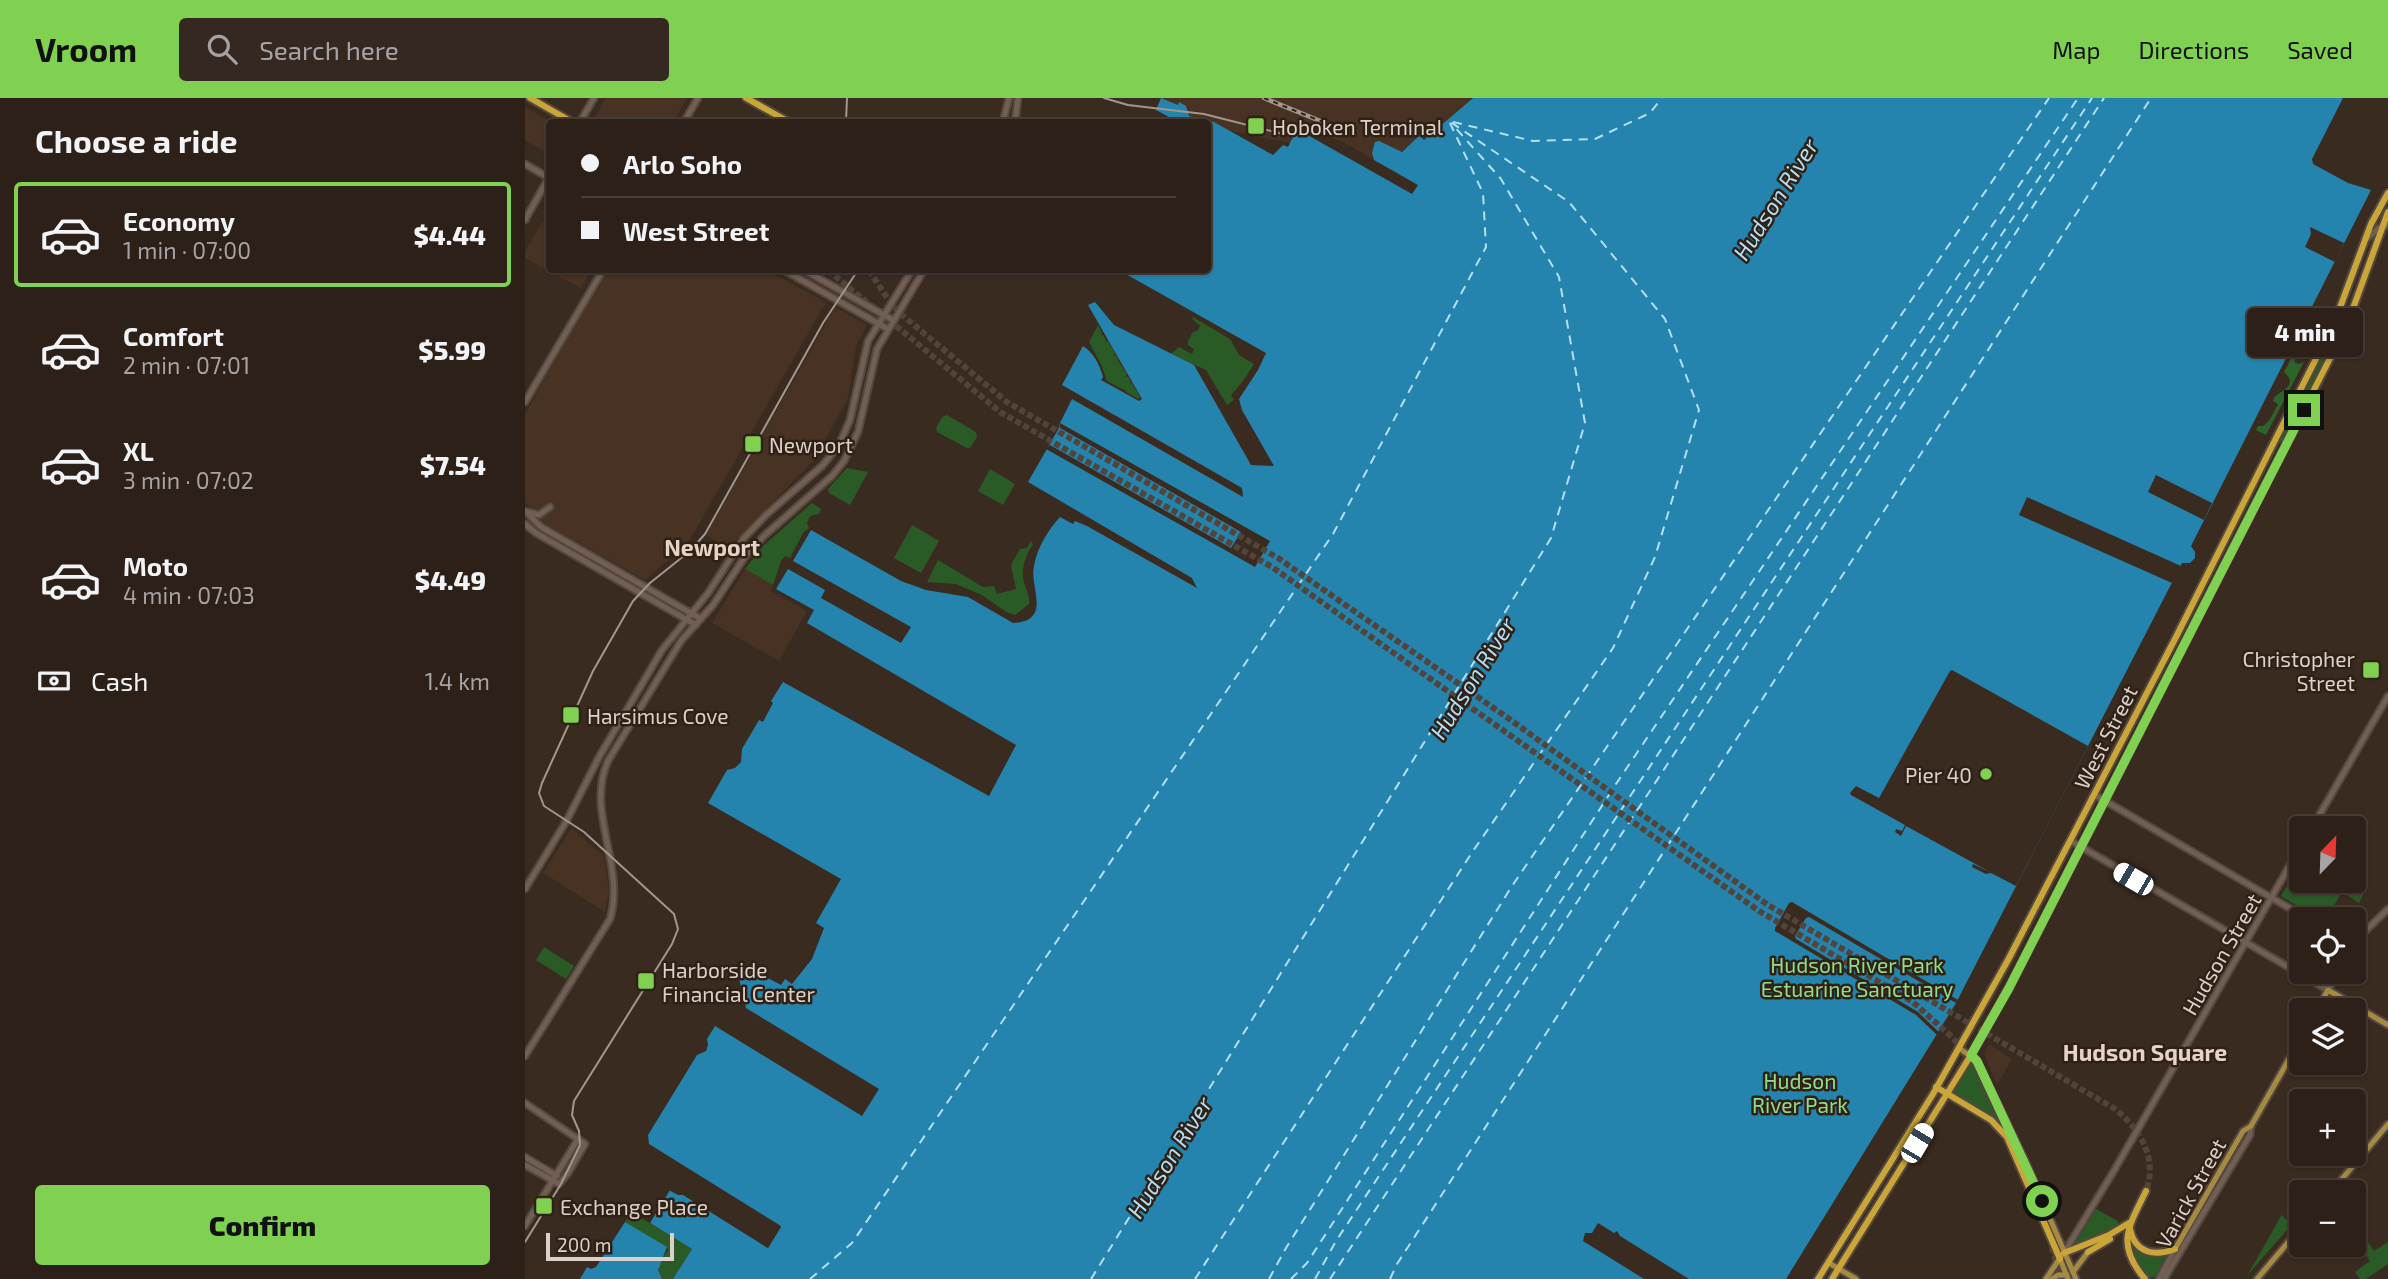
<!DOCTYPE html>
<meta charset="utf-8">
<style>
body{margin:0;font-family:"Exo 2",sans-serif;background:#342821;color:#f1f3f6;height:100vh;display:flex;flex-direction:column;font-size:26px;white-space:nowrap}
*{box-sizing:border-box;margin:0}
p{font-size:23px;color:#a6a3a2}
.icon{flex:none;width:38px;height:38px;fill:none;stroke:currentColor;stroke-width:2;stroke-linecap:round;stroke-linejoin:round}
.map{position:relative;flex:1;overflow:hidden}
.side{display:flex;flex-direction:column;background:#2c2018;width:525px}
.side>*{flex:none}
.guide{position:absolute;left:21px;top:21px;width:665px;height:154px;border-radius:7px;box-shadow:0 2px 5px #0004,0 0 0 2px #483e37;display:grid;align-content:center;height:154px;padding:0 35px;background:#2c2018}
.needle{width:46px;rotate:23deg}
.buttons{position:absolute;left:1764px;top:718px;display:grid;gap:14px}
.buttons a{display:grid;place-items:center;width:77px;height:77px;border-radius:7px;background:#2c2018;box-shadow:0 2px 5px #0004,0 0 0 2px #483e37;font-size:35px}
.scale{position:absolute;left:21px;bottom:18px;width:128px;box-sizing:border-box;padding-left:7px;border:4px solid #dbd1ca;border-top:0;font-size:19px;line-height:24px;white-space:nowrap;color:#dbd1ca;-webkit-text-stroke:5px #302116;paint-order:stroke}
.end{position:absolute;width:32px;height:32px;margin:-16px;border:9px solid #80d051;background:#111;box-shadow:0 0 0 4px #111}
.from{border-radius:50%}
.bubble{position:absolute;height:49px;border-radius:7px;background:#2c2018;box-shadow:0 2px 5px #0004,0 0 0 2px #483e37;font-size:23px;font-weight:800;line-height:49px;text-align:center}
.car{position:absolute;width:21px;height:42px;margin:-21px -10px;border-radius:9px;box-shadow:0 0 5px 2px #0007;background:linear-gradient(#fff 24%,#345 0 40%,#fff 0 76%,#345 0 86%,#fff 0)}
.guide b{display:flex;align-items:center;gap:24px;height:66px;font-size:26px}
.guide b+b{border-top:2px solid #483e37}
.guide i{width:18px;height:18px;background:#f1f3f6}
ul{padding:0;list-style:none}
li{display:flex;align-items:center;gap:21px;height:105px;margin:0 14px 10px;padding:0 21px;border:4px solid transparent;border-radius:7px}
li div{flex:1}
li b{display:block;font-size:26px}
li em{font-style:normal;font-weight:800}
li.selected{border-color:#80d051}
li>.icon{width:63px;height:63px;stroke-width:1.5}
h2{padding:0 35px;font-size:32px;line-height:84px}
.pay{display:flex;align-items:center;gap:18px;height:77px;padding:0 35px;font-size:26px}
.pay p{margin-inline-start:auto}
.cta{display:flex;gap:14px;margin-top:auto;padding:14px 35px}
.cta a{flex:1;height:80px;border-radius:7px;background:#80d051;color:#111;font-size:28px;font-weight:800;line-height:80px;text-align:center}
header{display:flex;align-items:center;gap:42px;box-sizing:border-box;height:98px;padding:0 35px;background:#80d051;color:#111}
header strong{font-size:33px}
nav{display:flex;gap:38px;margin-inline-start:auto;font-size:24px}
.search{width:490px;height:63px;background:#342821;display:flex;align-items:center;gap:18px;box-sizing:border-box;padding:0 24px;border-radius:7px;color:#a6a3a2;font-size:26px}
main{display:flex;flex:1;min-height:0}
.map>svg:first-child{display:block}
.built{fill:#473223}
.green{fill:#2a5b27}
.forest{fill:#2d642b}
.water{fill:#2584ad}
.pier{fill:#3a2b20}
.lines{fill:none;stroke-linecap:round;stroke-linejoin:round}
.ferry{stroke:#b4dff5;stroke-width:2;stroke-dasharray:9 7;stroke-linecap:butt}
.highway-tunnel{stroke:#52443a;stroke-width:6;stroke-dasharray:6 3;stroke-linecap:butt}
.secondary-casing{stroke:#55483f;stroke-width:9}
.primary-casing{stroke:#55483f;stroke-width:9}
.highway-casing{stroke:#55483f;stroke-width:10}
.secondary{stroke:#705f52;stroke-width:5}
.primary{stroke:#a68a42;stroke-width:5}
.highway{stroke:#caa638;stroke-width:6}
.tram{stroke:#a2968e;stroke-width:2}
.rail-casing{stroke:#a2968e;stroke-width:4.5}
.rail{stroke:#302116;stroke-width:2;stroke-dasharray:5;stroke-linecap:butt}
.secondary-bridge-casing{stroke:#55483f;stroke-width:9;stroke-linecap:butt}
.secondary-bridge{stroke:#705f52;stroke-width:5}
.route{stroke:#80d051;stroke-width:9}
.poi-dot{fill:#80d051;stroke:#302116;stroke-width:2.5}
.labels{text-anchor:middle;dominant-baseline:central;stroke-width:5;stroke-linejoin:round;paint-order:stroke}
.poi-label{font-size:21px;fill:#dbd1ca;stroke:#302116;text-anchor:start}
.street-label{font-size:21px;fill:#dbd1ca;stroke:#302116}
.park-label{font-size:21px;fill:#91dd8c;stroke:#302116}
.water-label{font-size:23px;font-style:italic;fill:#b4dff5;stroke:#302116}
.neighbourhood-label{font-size:23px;font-weight:bold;fill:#e7d3c5;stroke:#302116}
</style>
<header>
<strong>Vroom</strong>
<div class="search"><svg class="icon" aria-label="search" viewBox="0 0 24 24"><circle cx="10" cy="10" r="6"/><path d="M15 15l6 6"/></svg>Search here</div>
<nav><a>Map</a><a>Directions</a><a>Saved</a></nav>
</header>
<main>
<section class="side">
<h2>Choose a ride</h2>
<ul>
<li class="selected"><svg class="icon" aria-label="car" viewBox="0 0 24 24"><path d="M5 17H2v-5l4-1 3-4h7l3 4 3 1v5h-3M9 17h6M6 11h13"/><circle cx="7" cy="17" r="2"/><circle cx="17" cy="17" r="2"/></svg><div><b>Economy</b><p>1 min · 07:00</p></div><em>$4.44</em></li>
<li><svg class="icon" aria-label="car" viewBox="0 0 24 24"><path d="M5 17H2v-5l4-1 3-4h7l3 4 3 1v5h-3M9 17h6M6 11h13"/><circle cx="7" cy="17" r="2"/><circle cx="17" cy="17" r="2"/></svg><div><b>Comfort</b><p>2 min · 07:01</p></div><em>$5.99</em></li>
<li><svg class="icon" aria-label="car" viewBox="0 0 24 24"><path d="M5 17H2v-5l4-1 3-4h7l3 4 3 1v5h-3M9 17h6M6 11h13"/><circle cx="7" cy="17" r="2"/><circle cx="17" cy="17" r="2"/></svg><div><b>XL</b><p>3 min · 07:02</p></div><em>$7.54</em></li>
<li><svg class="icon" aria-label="car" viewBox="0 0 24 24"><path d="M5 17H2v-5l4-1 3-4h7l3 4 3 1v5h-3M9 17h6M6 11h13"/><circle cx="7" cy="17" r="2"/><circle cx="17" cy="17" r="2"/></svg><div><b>Moto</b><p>4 min · 07:03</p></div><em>$4.49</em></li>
</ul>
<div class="pay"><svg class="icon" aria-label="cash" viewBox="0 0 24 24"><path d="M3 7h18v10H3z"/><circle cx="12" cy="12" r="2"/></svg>Cash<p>1.4 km</p></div>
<div class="cta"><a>Confirm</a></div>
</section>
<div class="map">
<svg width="1863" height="1181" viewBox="0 0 1863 1181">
<rect width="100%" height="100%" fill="#3a2b20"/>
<g class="built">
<polygon points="81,0 162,0 148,24 67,24"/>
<polygon points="637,0 948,0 899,42 896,38 876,54 863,48 847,55 849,62 820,45 775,27 765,45 705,33 689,24 664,18 653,7"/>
<polygon points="0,9 27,24 24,24 24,56 0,42"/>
<polygon points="17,124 24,129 24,172 66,172 56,190 0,160 0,154"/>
<polygon points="80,172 241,172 301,204 163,445 120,482 17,424 0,404 0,316"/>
<polygon points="310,209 342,227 331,248 323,301 287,364 203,450 181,437"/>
<polygon points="220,471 248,487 246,493 282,513 254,563 187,525"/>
<polygon points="47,731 79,758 84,791 80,814 18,775 45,732"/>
<polygon points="1464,946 1487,961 1472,987 1459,956"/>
</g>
<g class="green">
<polygon points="1818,216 1822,217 1757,345 1754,344"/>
<polygon points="668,219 705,241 714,257 729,266 718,283 706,297 709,302 702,307 681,272 646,256 654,249 667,256 669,251 663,247 663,243 668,234 673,232 675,228 667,221"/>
<polygon points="573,227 577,235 575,236 578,237 581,242 580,244 583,243 590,255 588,258 591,257 594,263 592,265 594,264 602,276 600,280 603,278 606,284 604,286 607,285 615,299 613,301 601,294 600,291 599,292 582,283 577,268 564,244"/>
<polygon points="422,317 451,334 452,339 445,350 442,350 412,334 411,330 417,319"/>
<polygon points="322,370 343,374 325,407 304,395 303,391"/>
<polygon points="465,371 490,386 478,407 453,393"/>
<polygon points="287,405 296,411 294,416 285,418 282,425 284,430 278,435 265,460 260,458 256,463 248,487 220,471 238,448"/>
<polygon points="387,427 414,443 396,475 369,460"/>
<path d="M506,443l2,3c-7,11 -13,25 -9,38 2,9 6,12 5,22l-14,11 -9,-3 -24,-17 -26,-11 -29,-2 11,-22 45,27 11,-1 3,8 19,-5 -5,-24 9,-16 7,-1z"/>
<polygon points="1776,764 1776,782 1809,782 1838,797 1834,805 1817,794 1801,821 1794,821 1756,798"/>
<polygon points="19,849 49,868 41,881 11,862"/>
<polygon points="1447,964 1448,964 1478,1025 1429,996 1429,993"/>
<polygon points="1571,1111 1593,1123 1593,1130 1549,1147"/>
<path d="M106,1114l61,37 -19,30h-11c-9,-10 1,-20 6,-30l-43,-27z"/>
<polygon points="1757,1117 1766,1127 1722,1178 1756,1118"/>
<polygon points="1838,1137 1849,1153 1863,1144 1863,1166 1841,1181 1835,1181 1830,1174 1845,1163 1831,1143"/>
<path d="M1605,1138c11,13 18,21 36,20l-11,21 -7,1c-11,-14 -17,-25 -18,-42z"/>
</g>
<path class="forest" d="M1774,245l1,4 -6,15 5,2 5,-2 -38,73 -10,-5 2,-4h5c9,-6 10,-14 15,-22l-5,-3 1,-3c6,-8 26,-12 10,-26z"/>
<g class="water">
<path d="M636,0l17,7 1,-3 7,4 3,10 25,6 59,33 10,-10 5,2 9,-18 115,65 6,-9 -44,-25 -2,-7 3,-11 4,-1 23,11 18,-17 4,5 49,-42h870l-31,61 1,5 35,19 23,7 -180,356 4,6v6l-5,5h-8l-226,440 -170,276h-1113l19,-30 -42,-26 20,-33 13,5 85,53 13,-21 -133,-83v-9l49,-80 9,-4 2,-6 -1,-6 8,-13 147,90 17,-27 -133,-81 -9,-38 10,-3 34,18 4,-6 7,5 20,-25 12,-31 -8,-5 25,-44 -133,-76 19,-33 8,-2 6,-6 1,-13 17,-29 4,2 10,-19 -2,-2 12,-19 206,114 27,-51 -209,-122 7,-13 -38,-21 12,-20 37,21 -4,8 80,45 10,-16 -118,-66 18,-31 90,51 25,9 42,7 45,26c40,-2 16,-36 21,-57 3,-18 14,-36 26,-49l13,7 2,-3 12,5 110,62 -5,-10 -164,-96 31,-54 1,-5 12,-24 171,98 -1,-9 -180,-103 21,-39c10,6 17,19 20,31l-2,3 38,21 3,-2 -54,-94 7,-3 19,23 80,40 57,100 23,1 -32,-56 -3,-11 19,-29 8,-17 -142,-80 2,-3h81v-148h-29l-22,-12z"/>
<polygon points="100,1124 142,1149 133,1172 137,1181 55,1181 62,1169 66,1171 71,1169"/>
</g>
<g class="pier">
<polygon points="1785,129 1819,145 1810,164 1780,149 1786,136"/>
<polygon points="535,325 745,443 730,469 521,351 525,347 706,450 716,434 535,330"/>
<polygon points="1631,377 1687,405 1679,422 1623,394"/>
<polygon points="1502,399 1656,468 1647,485 1494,417"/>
<polygon points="1427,572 1563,648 1491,788 1466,775 1461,776 1447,769 1448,766 1465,774 1381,728 1376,738 1370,734 1371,731 1377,733 1380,727 1326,697 1325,695 1331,688 1354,700 1425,573"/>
<polygon points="1267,804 1433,902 1431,905 1284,819 1281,820 1270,838 1271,841 1393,914 1414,934 1412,937 1391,917 1250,833 1250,830 1264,805"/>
<polygon points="123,1037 124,1046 256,1128 243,1150 159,1097 153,1097 142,1091 146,1089 160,1094 242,1145 252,1130 122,1049 120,1043"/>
<polygon points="1073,1125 1089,1135 1092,1133 1095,1138 1164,1181 1119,1181 1058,1143 1060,1135 1067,1135"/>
</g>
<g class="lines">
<g class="ferry">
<polyline points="928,24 1008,43 1070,41 1125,15 1137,0"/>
<polyline points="285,1181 327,1145 808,436 961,149 958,95 924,23"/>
<polyline points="566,1181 1026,440 1060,325 1034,179 976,81 927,26"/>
<polyline points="670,1181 948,753 1088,550 1130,459 1174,312 1140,221 1044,104 924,23"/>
<polyline points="744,1181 761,1150 987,788 1524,0"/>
<polyline points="766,1181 782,1165 1091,686 1553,0"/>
<polyline points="790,1181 811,1143 1567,0"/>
<polyline points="805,1181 1579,0"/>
<polyline points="865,1181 872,1166 1626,0"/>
</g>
<g class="highway-tunnel">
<polyline points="303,172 350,211"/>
<path d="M344,172l20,31 13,14 105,87 271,156 227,158 263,189 347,204c25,20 43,49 31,82"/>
<polyline points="364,222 475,314 747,469 1234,813 1388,904 1427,939 1448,964 1480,1035"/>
<polyline points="1527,1149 1535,1181"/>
</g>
<defs>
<g id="secondary">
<polyline points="55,24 69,0"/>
<polyline points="159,24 173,0"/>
<polyline points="478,24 484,0"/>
<polyline points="490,24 493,0"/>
<polyline points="0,66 19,77"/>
<polyline points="0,122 24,79"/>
<polyline points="1840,142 1854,130 1863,127"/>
<polyline points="259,172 363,231"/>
<polyline points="279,172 368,222"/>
<polyline points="0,304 78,172"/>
<polyline points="0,413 16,429 176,521"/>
<polyline points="3,414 14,417 25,409"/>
<polyline points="0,426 11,435 171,527"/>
<polyline points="1570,697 1783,821"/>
<polyline points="1787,730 1863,598"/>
<polyline points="1546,743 1803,892 1814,873"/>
<polyline points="0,791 42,722 74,659 137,552 183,495 219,440 241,417 298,367 314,347 325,322 343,243 387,172"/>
<polyline points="1829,847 1834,839 1863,811"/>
<path d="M0,958l85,-137c16,-53 -25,-107 -2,-158l73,-120 32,-36 33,-50 19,-20 67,-59 12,-15 14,-29 19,-83 47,-79"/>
<polyline points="0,1005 60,1046 43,1075 34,1086 0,1067"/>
<polyline points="0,1059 32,1078"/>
<polyline points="0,1128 53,1041"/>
<polyline points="1539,1155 1590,1071 1776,748"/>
<polyline points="1634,1181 1650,1151"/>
<polyline points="1639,1181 1725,1037 1726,1028"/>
</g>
<g id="primary">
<polyline points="1792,912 1803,892 1863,927"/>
<polyline points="1434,950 1452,963 1501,1065 1551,1181"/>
<polyline points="1806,1094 1863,1026"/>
<polyline points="1650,1151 1718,1033 1726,1028 1776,940"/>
<polyline points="1535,1161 1543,1181"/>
<polyline points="1304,1165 1331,1181"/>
<polyline points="1548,1174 1563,1154"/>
<polyline points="1521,1181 1537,1157"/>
<polyline points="1527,1181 1533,1177 1542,1177"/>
<polyline points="1732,1181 1776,1129"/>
</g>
<g id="highway">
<polyline points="5,0 47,24"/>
<polyline points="221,0 264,24"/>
<polyline points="1411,989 1466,1022 1482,1039 1535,1161"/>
<path d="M1605,1131c5,24 24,28 45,20"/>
<polyline points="1563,1154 1585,1141"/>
<polyline points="1539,1155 1584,1137 1604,1125"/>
<polyline points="1293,1181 1408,996 1483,862 1650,541 1810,223 1846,126 1863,95"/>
<polyline points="1307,1181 1446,957 1484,890 1822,227 1863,114"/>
<path d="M1620,1181c-30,-35 -16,-53 1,-88"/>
</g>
</defs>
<use href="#secondary" class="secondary-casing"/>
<use href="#primary" class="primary-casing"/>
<use href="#highway" class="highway-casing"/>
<use href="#secondary" class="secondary"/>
<use href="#primary" class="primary"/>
<use href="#highway" class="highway"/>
<g class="tram">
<polyline points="579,0 603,7 679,16 758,36"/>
<polyline points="321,24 322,0"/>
<polyline points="0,1144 36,1086 55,1047 54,1033 47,1017 49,1003 147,846 153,831 149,816 59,734 19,708 14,695 17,685 68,573 108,503 125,485 165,453 180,436 298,225 333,172"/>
</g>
<defs>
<polyline id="rail" points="739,0 810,29"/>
</defs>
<use href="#rail" class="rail-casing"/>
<use href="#rail" class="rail"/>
<defs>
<polyline id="secondary-bridge" points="19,77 24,80"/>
</defs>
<use href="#secondary-bridge" class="secondary-bridge-casing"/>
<use href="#secondary-bridge" class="secondary-bridge"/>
</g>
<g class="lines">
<polyline class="route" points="1517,1103 1452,963 1446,957 1484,890 1779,312"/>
</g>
<g class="poi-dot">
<rect x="722" y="19" width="18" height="18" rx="3.5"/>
<rect x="219" y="337" width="18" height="18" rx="3.5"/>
<rect x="1837" y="563" width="18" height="18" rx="3.5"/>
<rect x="37" y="608" width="18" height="18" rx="3.5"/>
<circle cx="1461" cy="676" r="7"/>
<rect x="112" y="874" width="18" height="18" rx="3.5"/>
<rect x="10" y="1099" width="18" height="18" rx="3.5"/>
</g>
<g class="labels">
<g class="poi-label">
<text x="747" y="28">Hoboken Terminal</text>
<text x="244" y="346">Newport</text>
<text x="1830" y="560" text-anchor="end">Christopher<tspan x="1830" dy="24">Street</tspan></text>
<text x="62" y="617">Harsimus Cove</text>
<text x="1447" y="676" text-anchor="end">Pier 40</text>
<text x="137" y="871">Harborside<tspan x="137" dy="24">Financial Center</tspan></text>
<text x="35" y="1108">Exchange Place</text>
</g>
<g class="street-label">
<text transform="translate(1580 639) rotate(-63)">West Street</text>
<text transform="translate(1696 856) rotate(-60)">Hudson Street</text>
<text transform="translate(1665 1095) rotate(-61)">Varick Street</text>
</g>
<g class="park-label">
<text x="1332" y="866">Hudson River Park<tspan x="1332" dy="24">Estuarine Sanctuary</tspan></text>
<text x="1275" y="982">Hudson<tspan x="1275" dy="24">River Park</tspan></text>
</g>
<g class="water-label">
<text transform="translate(1250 101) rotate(-58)">Hudson River</text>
<text transform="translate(947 580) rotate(-58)">Hudson River</text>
<text transform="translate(644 1059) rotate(-58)">Hudson River</text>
</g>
<g class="neighbourhood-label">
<text x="187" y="449">Newport</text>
<text x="1620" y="954">Hudson Square</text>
</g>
</g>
</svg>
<div class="buttons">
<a><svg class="needle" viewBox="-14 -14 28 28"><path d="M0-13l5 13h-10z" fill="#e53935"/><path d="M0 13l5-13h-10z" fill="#a6a3a2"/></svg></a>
<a><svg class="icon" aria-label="locate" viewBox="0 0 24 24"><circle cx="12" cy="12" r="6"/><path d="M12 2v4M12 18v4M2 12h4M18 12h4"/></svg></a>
<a><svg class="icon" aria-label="layers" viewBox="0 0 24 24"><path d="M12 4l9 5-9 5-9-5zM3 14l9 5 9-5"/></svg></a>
<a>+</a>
<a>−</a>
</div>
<div class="scale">200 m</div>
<i class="end from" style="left:1517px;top:1103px"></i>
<i class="end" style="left:1779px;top:312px"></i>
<div class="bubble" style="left:1722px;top:210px;width:116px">4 min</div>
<i class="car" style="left:1608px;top:781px;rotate:300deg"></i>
<i class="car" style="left:1392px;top:1045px;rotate:31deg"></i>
<div class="guide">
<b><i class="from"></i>Arlo Soho</b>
<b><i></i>West Street</b>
</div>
</div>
</main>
